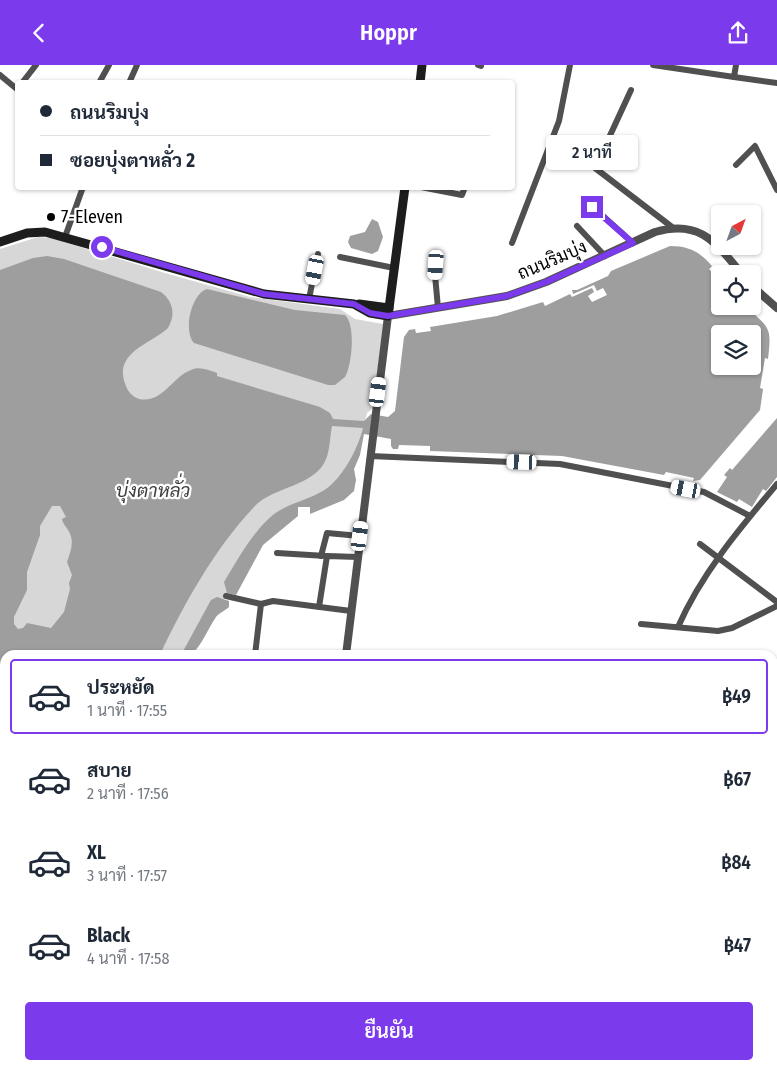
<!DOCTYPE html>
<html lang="th">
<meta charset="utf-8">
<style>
body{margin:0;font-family:"Fira Sans Condensed",Sarabun,sans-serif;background:#f2f2f3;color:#1f2937;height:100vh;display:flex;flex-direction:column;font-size:19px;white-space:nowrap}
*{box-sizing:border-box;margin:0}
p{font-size:16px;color:#747a83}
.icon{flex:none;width:28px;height:28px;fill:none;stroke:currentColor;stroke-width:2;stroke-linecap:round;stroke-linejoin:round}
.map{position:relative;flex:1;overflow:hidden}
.drawer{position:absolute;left:0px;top:585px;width:778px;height:420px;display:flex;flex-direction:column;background:#fff;border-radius:15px 15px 0 0;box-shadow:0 1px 4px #0004}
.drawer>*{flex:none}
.banner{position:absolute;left:15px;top:15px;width:500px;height:110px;border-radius:5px;box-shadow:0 1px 4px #0004;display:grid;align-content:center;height:110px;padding:0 25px;background:#fff}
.needle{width:32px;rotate:41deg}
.buttons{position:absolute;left:711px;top:140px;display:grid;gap:10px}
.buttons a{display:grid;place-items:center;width:50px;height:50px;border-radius:5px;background:#fff;box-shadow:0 1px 4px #0004;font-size:25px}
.end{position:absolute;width:22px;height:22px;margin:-11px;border:6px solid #7c3aed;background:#fff;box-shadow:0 0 0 2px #fff}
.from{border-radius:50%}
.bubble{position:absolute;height:35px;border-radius:5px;background:#fff;box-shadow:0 1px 4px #0004;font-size:16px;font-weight:600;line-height:35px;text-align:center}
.car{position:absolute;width:15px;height:30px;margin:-15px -8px;border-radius:6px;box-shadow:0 0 4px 1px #0007;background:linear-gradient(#fff 24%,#345 0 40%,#fff 0 76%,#345 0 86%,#fff 0)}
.banner b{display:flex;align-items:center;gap:18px;height:48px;font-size:19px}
.banner b+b{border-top:1px solid #e0e1e3}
.banner i{width:12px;height:12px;background:#1f2937}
ul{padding:9px 0 0;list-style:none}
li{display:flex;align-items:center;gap:15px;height:75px;margin:0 10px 8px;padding:0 15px;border:2px solid transparent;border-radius:5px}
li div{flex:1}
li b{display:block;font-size:19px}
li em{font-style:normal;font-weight:600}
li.on{border-color:#7c3aed}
li>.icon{width:45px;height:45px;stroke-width:1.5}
.primary-button{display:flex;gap:10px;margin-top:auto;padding:10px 25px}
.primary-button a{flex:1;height:58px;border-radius:5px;background:#7c3aed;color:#fff;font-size:20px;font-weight:600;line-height:58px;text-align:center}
header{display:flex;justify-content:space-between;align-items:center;height:65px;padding:0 25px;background:#7c3aed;color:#fff;font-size:22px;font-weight:600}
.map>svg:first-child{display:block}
.green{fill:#d7d7d7}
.water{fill:#9e9e9e;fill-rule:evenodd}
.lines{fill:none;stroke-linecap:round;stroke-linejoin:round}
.minor{stroke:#505050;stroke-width:6}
.tertiary{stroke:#505050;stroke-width:8}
.secondary{stroke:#1d1d1d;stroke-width:9}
.route{stroke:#7c3aed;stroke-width:6}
.poi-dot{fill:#000;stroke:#fff;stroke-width:2}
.labels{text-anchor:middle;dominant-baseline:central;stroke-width:4.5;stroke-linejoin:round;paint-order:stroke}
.poi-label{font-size:18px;fill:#000;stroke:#fff;text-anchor:start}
.street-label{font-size:18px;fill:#000;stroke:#fff}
.water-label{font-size:19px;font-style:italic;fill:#3f3f3f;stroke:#fff}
</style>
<header><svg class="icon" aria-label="back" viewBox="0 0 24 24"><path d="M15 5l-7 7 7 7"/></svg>Hoppr<svg class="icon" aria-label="share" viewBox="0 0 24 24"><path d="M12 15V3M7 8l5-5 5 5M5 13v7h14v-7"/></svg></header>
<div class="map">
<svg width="777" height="1005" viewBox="0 0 777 1005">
<rect width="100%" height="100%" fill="#fff"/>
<g class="green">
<polygon points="38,172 51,173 165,208 250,232 340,244 355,254 383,259 373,343 367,348 361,374 343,410 332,422 277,451 229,528 184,590 5,590 5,1000 215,1000 217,1005 0,1005 0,184"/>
<polygon points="777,815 777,906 773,908 773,817"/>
</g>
<g class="water">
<polygon points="372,154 378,157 383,172 378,186 372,189 351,183 348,177 350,171 365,167"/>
<path d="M670,181c19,0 30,6 42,20l-3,3 11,13v24h26c23,23 26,19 22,53l-3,-1 -5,30 3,1 -3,21 -60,70 -7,1 1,-3 -28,-6 -2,3 -102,-19 -132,-5v-5l-31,-1 -1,4h-5l-2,-3v-7l-27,-5 -4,21 -6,14 2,11 -2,11 -10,9 -34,14v-7h-12v9l-35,29 -27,50 -9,-2 -3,-11c14,-23 29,-51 50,-68 14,-10 30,-13 45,-21 21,-9 39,-44 44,-65l-31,-2c-2,10 -2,24 -6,33 -11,28 -53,27 -72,48 -38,40 -71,98 -94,148h-155v169l-5,1v-555l33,-12 14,-2 17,3 97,33c12,9 15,22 7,36 -19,17 -56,25 -42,58 2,6 7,11 13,13 23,5 33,-22 52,-29 8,-4 17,0 26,3v3l103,31 10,6 3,6 31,2 7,-7 17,3 7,-6 9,-74 5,-7 6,-1 1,4 15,-2 -1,-4 67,-11 46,-14 2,4 25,-12 2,3 20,-9 2,4 -6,4 4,6 15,-7 -4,-7 -6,3 -3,-6 -21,9 -1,-4h5l31,-14 3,-5zM720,269h32v32h-32zM52,441h8l6,11 -4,2c1,5 3,6 6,11 7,11 3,20 -1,32l5,13 -3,8 1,6 -6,23 -13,16 -24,-5 -4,5 -5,1 -4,-5v-7l13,-27v-18l13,-37v-9z"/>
<path d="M207,224l88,21 50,5c11,10 7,50 0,62l-10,8h-7l-134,-42c-11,-12 -3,-49 13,-54z"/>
<polygon points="777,353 777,412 766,426 763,424 752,442 739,434 737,437 717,427 727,412 724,410 730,403 732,405"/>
<path d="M217,532l12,4v6c-4,4 -9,5 -13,10 -9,13 -13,27 -25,38h-10l30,-55z"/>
<polygon points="0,809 5,811 5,863 0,868"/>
<polygon points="0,940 5,946 5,1000 190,1000 192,1005 0,1005"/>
</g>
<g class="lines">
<g class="minor">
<polyline points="478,0 481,1"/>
<polyline points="653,0 734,12 736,0"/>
<polyline points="0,10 18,25"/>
<polyline points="734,12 777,18"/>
<polyline points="22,18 36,0"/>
<polyline points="99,18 109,0"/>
<polyline points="129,18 137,0"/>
<polyline points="631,25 595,103 672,162"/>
<polyline points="736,100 755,81 777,125"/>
<polyline points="421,122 462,130 465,122"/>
<polyline points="593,142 633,178"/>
<polyline points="577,161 605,191"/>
<polyline points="65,172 83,122"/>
<polyline points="512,178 559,56 570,0"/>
<polyline points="436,189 435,210 438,243"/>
<polyline points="340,192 394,203"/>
<polyline points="309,234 318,189"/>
<polyline points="370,391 560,399 704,427 750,451"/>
<polyline points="700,479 777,537"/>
<polyline points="277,488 326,491"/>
<polyline points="321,491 327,468 360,471"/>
<polyline points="226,531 261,539 273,536 351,546"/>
<polyline points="319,542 327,491 358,492"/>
<polyline points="641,559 718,566 732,563 777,541"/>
<path d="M678,562c23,-53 62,-99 99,-143"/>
<polyline points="223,590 237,588 252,590"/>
<polyline points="255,590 261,539"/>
</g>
<g class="tertiary">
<polyline points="752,221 777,243"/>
<path d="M346,590l42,-339 119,-20 39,-14 109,-50c45,-13 60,10 87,42"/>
<polyline points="295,1005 296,1000"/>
</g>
<g class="secondary">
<polyline points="420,18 422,0"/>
<polyline points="0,177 27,168 45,167 264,229 354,239 370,248 388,251 405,122"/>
<polyline points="359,239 389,243"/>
</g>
</g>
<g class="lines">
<polyline class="route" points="102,182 264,229 354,239 370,248 388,251 507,231 546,217 633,178 592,142"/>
</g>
<circle class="poi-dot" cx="51" cy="152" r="5"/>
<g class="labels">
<g class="poi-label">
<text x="61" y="152">7-Eleven</text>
</g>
<g class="street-label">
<text transform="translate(552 195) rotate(-23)">ถนนริมบุ่ง</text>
</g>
<g class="water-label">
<text x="153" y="425">บุ่งตาหลั่ว</text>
</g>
</g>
</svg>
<div class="buttons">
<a><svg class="needle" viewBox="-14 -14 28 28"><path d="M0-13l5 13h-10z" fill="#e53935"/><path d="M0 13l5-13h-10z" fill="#747a83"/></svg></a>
<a><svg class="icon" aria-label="locate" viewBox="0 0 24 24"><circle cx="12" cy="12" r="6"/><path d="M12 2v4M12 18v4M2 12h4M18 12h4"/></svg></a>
<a><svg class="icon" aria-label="layers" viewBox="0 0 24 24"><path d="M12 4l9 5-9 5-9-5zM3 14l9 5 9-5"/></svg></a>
</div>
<i class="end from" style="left:102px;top:182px"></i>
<i class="end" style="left:592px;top:142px"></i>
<div class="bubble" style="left:546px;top:70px;width:92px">2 นาที</div>
<i class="car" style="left:436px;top:200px;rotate:184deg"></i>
<i class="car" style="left:315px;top:205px;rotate:191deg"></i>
<i class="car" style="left:378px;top:327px;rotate:7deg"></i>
<i class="car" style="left:522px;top:397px;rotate:272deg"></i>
<i class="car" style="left:686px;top:424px;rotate:281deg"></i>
<i class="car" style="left:360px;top:471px;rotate:7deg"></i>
<div class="banner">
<b><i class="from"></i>ถนนริมบุ่ง</b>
<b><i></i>ซอยบุ่งตาหลั่ว 2</b>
</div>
<section class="drawer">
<ul>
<li class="on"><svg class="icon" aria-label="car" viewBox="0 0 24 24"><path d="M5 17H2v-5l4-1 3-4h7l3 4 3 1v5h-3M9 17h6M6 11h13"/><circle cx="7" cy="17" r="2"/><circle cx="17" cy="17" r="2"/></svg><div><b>ประหยัด</b><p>1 นาที · 17:55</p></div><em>฿49</em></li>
<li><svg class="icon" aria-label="car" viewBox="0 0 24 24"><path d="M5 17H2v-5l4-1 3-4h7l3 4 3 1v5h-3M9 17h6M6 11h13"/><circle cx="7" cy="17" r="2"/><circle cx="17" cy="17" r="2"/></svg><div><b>สบาย</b><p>2 นาที · 17:56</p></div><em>฿67</em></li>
<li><svg class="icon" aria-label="car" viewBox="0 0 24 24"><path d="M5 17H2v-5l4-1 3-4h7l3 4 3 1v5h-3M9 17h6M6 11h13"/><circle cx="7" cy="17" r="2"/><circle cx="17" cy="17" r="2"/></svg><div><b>XL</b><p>3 นาที · 17:57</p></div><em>฿84</em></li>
<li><svg class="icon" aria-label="car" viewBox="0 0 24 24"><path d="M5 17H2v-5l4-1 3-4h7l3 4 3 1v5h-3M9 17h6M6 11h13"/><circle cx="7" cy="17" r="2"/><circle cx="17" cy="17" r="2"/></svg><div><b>Black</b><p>4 นาที · 17:58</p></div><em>฿47</em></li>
</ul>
<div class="primary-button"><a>ยืนยัน</a></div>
</section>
</div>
